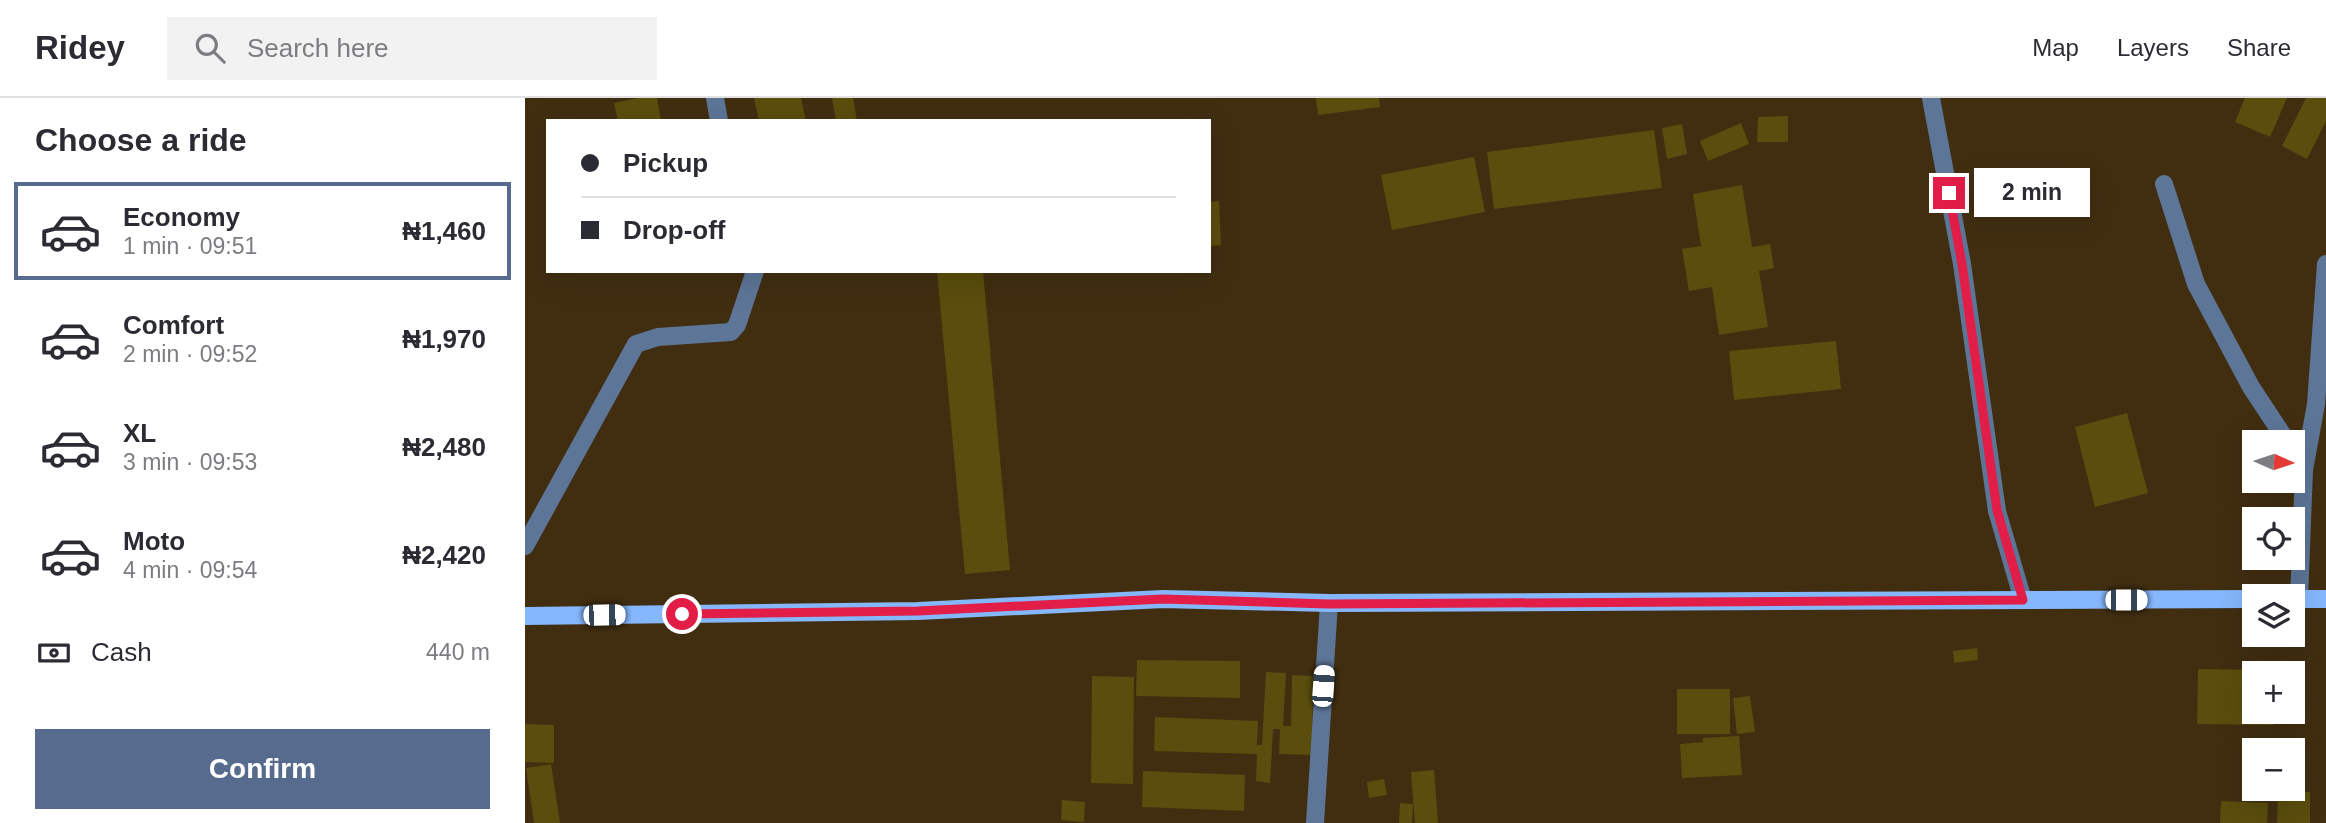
<!DOCTYPE html>
<meta charset="utf-8">
<style>
body{margin:0;font-family:Helvetica,sans-serif;background:#f2f2f3;color:#2b2b33;height:100vh;display:flex;flex-direction:column;font-size:26px;white-space:nowrap}
*{box-sizing:border-box;margin:0}
p{font-size:23px;color:#7c7c81}
.icon{flex:none;width:38px;height:38px;fill:none;stroke:currentColor;stroke-width:2;stroke-linecap:round;stroke-linejoin:round}
.map{position:relative;flex:1;overflow:hidden}
.details{display:flex;flex-direction:column;background:#fff;width:525px}
.details>*{flex:none}
.top-card{position:absolute;left:21px;top:21px;width:665px;height:154px;border-radius:0px;box-shadow:0 7px 28px #0002;display:grid;align-content:center;height:154px;padding:0 35px;background:#fff}
.needle{width:46px;rotate:93deg}
.controls{position:absolute;left:1717px;top:332px;display:grid;gap:14px}
.controls a{display:grid;place-items:center;width:63px;height:63px;border-radius:0px;background:#fff;box-shadow:0 7px 28px #0002;font-size:35px}
.end{position:absolute;width:32px;height:32px;margin:-16px;border:9px solid #e11d48;background:#fff;box-shadow:0 0 0 4px #fff}
.from{border-radius:50%}
.bubble{position:absolute;height:49px;border-radius:0px;background:#fff;box-shadow:0 7px 28px #0002;font-size:23px;font-weight:600;line-height:49px;text-align:center}
.car{position:absolute;width:21px;height:42px;margin:-21px -10px;border-radius:9px;box-shadow:0 0 5px 2px #0007;background:linear-gradient(#fff 24%,#345 0 40%,#fff 0 76%,#345 0 86%,#fff 0)}
.top-card b{display:flex;align-items:center;gap:24px;height:66px;font-size:26px}
.top-card b+b{border-top:2px solid #e1e1e2}
.top-card i{width:18px;height:18px;background:#2b2b33}
ul{padding:0;list-style:none}
li{display:flex;align-items:center;gap:21px;height:98px;margin:0 14px 10px;padding:0 21px;border:4px solid transparent;border-radius:0px}
li div{flex:1}
li b{display:block;font-size:26px}
li em{font-style:normal;font-weight:600}
li.selected{border-color:#566b8d}
li>.icon{width:63px;height:63px;stroke-width:1.5}
h2{padding:0 35px;font-size:32px;line-height:84px}
.pay{display:flex;align-items:center;gap:18px;height:77px;padding:0 35px;font-size:26px}
.pay p{margin-inline-start:auto}
.primary-button{display:flex;gap:14px;margin-top:auto;padding:14px 35px}
.primary-button a{flex:1;height:80px;border-radius:0px;background:#566b8d;color:#fff;font-size:28px;font-weight:600;line-height:80px;text-align:center}
header{display:flex;align-items:center;gap:42px;box-sizing:border-box;height:98px;padding:0 35px;background:#fff;border-bottom:2px solid #e1e1e2}
header strong{font-size:33px}
nav{display:flex;gap:38px;margin-inline-start:auto;font-size:24px}
.search{width:490px;height:63px;background:#f2f2f3;display:flex;align-items:center;gap:18px;box-sizing:border-box;padding:0 24px;border-radius:0px;color:#7c7c81;font-size:26px}
main{display:flex;flex:1;min-height:0}
.map>svg:first-child{display:block}
.building{fill:#5a4d0d}
.lines{fill:none;stroke-linecap:round;stroke-linejoin:round}
.minor{stroke:#5d7597;stroke-width:18}
.major{stroke:#85b7fc;stroke-width:18}
.route{stroke:#e11d48;stroke-width:9}
</style>
<header>
<strong>Ridey</strong>
<div class="search"><svg class="icon" aria-label="search" viewBox="0 0 24 24"><circle cx="10" cy="10" r="6"/><path d="M15 15l6 6"/></svg>Search here</div>
<nav><a>Map</a><a>Layers</a><a>Share</a></nav>
</header>
<main>
<section class="details">
<h2>Choose a ride</h2>
<ul>
<li class="selected"><svg class="icon" aria-label="car" viewBox="0 0 24 24"><path d="M5 17H2v-5l4-1 3-4h7l3 4 3 1v5h-3M9 17h6M6 11h13"/><circle cx="7" cy="17" r="2"/><circle cx="17" cy="17" r="2"/></svg><div><b>Economy</b><p>1 min · 09:51</p></div><em>₦1,460</em></li>
<li><svg class="icon" aria-label="car" viewBox="0 0 24 24"><path d="M5 17H2v-5l4-1 3-4h7l3 4 3 1v5h-3M9 17h6M6 11h13"/><circle cx="7" cy="17" r="2"/><circle cx="17" cy="17" r="2"/></svg><div><b>Comfort</b><p>2 min · 09:52</p></div><em>₦1,970</em></li>
<li><svg class="icon" aria-label="car" viewBox="0 0 24 24"><path d="M5 17H2v-5l4-1 3-4h7l3 4 3 1v5h-3M9 17h6M6 11h13"/><circle cx="7" cy="17" r="2"/><circle cx="17" cy="17" r="2"/></svg><div><b>XL</b><p>3 min · 09:53</p></div><em>₦2,480</em></li>
<li><svg class="icon" aria-label="car" viewBox="0 0 24 24"><path d="M5 17H2v-5l4-1 3-4h7l3 4 3 1v5h-3M9 17h6M6 11h13"/><circle cx="7" cy="17" r="2"/><circle cx="17" cy="17" r="2"/></svg><div><b>Moto</b><p>4 min · 09:54</p></div><em>₦2,420</em></li>
</ul>
<div class="pay"><svg class="icon" aria-label="cash" viewBox="0 0 24 24"><path d="M3 7h18v10H3z"/><circle cx="12" cy="12" r="2"/></svg>Cash<p>440 m</p></div>
<div class="primary-button"><a>Confirm</a></div>
</section>
<div class="map">
<svg width="1801" height="725" viewBox="0 0 1801 725">
<rect width="100%" height="100%" fill="#412e11"/>
<g class="building">
<polygon points="113,0 132,0 136,23 93,23 89,5"/>
<polygon points="229,0 276,0 281,23 234,23"/>
<polygon points="307,0 328,0 332,23 311,23"/>
<polygon points="791,0 854,0 855,9 793,17"/>
<polygon points="1720,0 1762,0 1745,39 1710,24"/>
<polygon points="1781,0 1801,0 1801,23 1782,61 1757,48"/>
<polygon points="1263,18 1263,44 1232,44 1233,19"/>
<polygon points="1216,25 1224,46 1183,63 1175,43"/>
<polygon points="1157,26 1162,56 1142,61 1137,30"/>
<polygon points="1129,32 1137,90 969,111 962,54"/>
<polygon points="949,59 960,114 867,132 856,77"/>
<polygon points="1217,87 1227,149 1245,146 1249,170 1234,173 1243,229 1194,237 1187,189 1164,193 1157,151 1176,148 1168,96"/>
<polygon points="694,103 696,147 684,148 684,104"/>
<polygon points="412,173 458,173 485,472 440,476"/>
<polygon points="1311,243 1316,291 1209,302 1204,253"/>
<polygon points="1602,315 1623,395 1570,409 1550,329"/>
<polygon points="1452,550 1453,562 1429,565 1428,553"/>
<polygon points="612,562 715,563 715,600 611,598"/>
<polygon points="1673,571 1750,572 1750,576 1729,576 1729,614 1749,614 1749,627 1672,626"/>
<polygon points="741,574 761,575 758,628 766,628 767,577 788,578 787,657 754,656 755,631 748,631 745,685 731,683 732,656 629,653 630,619 733,623 732,647 737,647"/>
<polygon points="567,578 609,579 608,686 566,685"/>
<rect x="1152" y="591" width="53" height="45"/>
<polygon points="1225,598 1230,634 1212,636 1208,600"/>
<polygon points="0,626 29,627 29,665 0,664"/>
<polygon points="1214,638 1217,677 1157,680 1155,646 1178,644 1178,640"/>
<polygon points="26,666 35,725 9,725 1,670"/>
<polygon points="909,672 913,725 890,725 886,674"/>
<polygon points="618,673 720,677 719,713 617,709"/>
<polygon points="859,681 862,697 844,700 842,684"/>
<polygon points="1753,694 1785,694 1785,725 1752,725"/>
<polygon points="537,702 560,704 559,724 536,722"/>
<polygon points="1696,703 1743,705 1742,725 1695,725"/>
<polygon points="875,705 888,706 887,725 874,725"/>
</g>
<g class="lines">
<g class="minor">
<polyline points="190,0 194,23"/>
<polyline points="1406,0 1437,166 1472,413 1498,502"/>
<polyline points="1639,86 1671,186 1726,289 1763,345"/>
<polyline points="0,448 111,246 133,239 206,234 212,227 230,173"/>
<polyline points="1774,501 1779,372 1791,306 1801,166"/>
<polyline points="790,725 804,505"/>
</g>
<g class="major">
<polyline points="1768,501 1801,501"/>
<polyline points="0,518 393,513 638,501 804,505 1729,501"/>
</g>
</g>
<g class="lines">
<polyline class="route" points="157,516 393,513 638,501 804,506 1498,502 1472,412 1437,166 1424,95"/>
</g>
</svg>
<div class="controls">
<a><svg class="needle" viewBox="-14 -14 28 28"><path d="M0-13l5 13h-10z" fill="#e53935"/><path d="M0 13l5-13h-10z" fill="#7c7c81"/></svg></a>
<a><svg class="icon" aria-label="locate" viewBox="0 0 24 24"><circle cx="12" cy="12" r="6"/><path d="M12 2v4M12 18v4M2 12h4M18 12h4"/></svg></a>
<a><svg class="icon" aria-label="layers" viewBox="0 0 24 24"><path d="M12 4l9 5-9 5-9-5zM3 14l9 5 9-5"/></svg></a>
<a>+</a>
<a>−</a>
</div>
<i class="end from" style="left:157px;top:516px"></i>
<i class="end" style="left:1424px;top:95px"></i>
<div class="bubble" style="left:1449px;top:70px;width:116px">2 min</div>
<i class="car" style="left:1601px;top:502px;rotate:90deg"></i>
<i class="car" style="left:79px;top:517px;rotate:89deg"></i>
<i class="car" style="left:798px;top:588px;rotate:4deg"></i>
<div class="top-card">
<b><i class="from"></i>Pickup</b>
<b><i></i>Drop-off</b>
</div>
</div>
</main>
